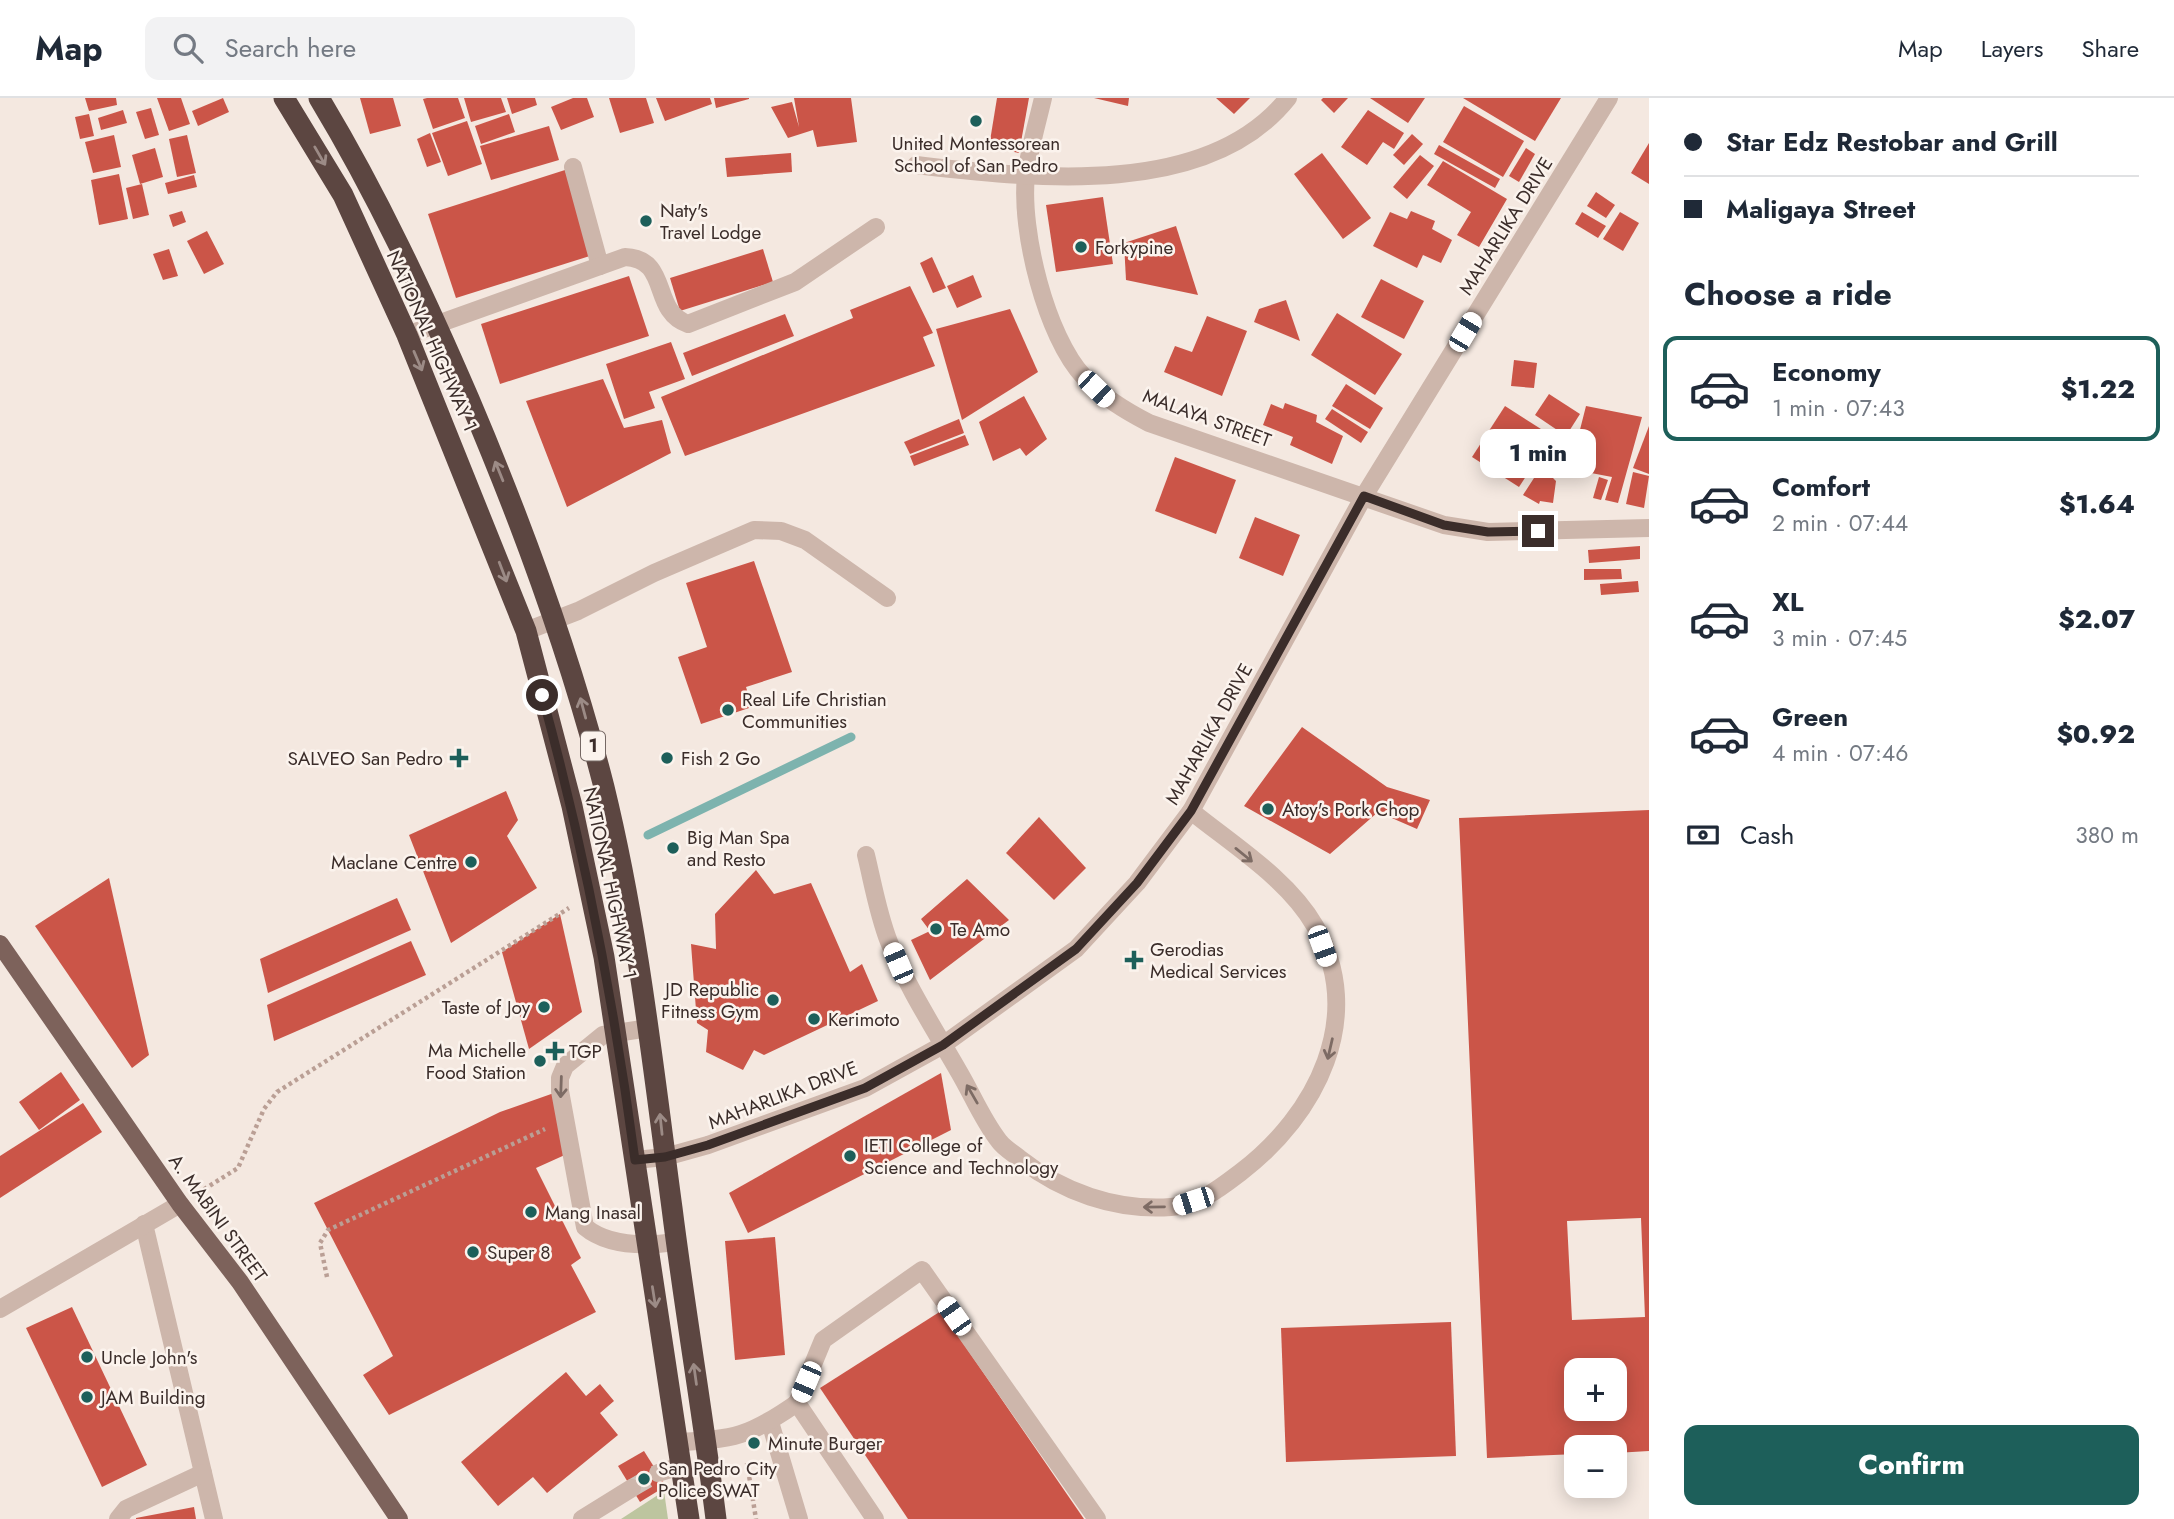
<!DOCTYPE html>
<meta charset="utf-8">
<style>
body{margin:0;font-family:Jost,sans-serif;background:#f2f2f3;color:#1f2937;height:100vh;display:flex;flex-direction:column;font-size:26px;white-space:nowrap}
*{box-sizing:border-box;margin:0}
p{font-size:23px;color:#747a83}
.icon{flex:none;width:38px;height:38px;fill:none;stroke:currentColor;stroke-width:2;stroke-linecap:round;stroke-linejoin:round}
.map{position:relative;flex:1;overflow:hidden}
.sheet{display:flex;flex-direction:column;background:#fff;width:525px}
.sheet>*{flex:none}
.guide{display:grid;align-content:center;height:154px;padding:0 35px;background:#fff}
.buttons{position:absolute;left:1564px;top:1260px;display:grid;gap:14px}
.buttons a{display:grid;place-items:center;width:63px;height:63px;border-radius:14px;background:#fff;box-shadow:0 4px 18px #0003;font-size:35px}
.end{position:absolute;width:32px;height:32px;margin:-16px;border:9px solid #3b2d2a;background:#fff;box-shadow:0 0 0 4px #fff}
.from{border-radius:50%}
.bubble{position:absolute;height:49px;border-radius:14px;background:#fff;box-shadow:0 4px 18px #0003;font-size:23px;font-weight:800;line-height:49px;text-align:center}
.car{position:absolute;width:21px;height:42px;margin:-21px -10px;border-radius:9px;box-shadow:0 0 5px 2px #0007;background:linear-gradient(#fff 24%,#345 0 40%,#fff 0 76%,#345 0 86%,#fff 0)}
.guide b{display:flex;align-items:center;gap:24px;height:66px;font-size:26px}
.guide b+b{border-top:2px solid #e0e1e3}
.guide i{width:18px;height:18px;background:#1f2937}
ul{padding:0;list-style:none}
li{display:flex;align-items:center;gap:21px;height:105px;margin:0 14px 10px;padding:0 21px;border:4px solid transparent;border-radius:14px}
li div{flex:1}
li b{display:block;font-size:26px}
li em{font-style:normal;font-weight:800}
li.selected{border-color:#1d5f5a}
li>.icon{width:63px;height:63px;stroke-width:1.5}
h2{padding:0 35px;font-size:32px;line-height:84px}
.pay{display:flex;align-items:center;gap:18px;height:77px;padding:0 35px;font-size:26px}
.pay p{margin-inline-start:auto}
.button{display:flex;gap:14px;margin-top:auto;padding:14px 35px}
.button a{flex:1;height:80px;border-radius:14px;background:#1d5f5a;color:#fff;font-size:28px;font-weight:800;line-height:80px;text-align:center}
header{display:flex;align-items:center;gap:42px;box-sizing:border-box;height:98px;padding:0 35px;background:#fff;border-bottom:2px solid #e0e1e3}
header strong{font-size:33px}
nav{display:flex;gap:38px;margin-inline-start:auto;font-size:24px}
.search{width:490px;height:63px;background:#f2f2f3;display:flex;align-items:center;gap:18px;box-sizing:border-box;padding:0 24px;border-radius:14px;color:#747a83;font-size:26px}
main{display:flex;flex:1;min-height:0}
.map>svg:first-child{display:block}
.green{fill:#bdc59f}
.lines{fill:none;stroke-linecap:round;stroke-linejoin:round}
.stream{stroke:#7db3ae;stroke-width:9}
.building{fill:#cb5548;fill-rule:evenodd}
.minor-tunnel{stroke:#cfc3bc;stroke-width:18;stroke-dasharray:18 9;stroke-linecap:butt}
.path{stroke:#ba9f95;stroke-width:4.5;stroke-dasharray:3.5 3.5;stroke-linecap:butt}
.minor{stroke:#cdb6ab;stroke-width:18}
.major{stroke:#7d625b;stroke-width:18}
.highway{stroke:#5c4641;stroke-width:21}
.oneway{stroke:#9c8b86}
.oneway2{stroke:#7d6b64}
.route{stroke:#3b2d2a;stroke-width:9}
.poi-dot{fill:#1d5f5a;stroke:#fbf3ed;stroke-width:2.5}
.labels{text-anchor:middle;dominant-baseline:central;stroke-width:5;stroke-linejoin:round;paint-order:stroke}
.shield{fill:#fbf3ed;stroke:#756864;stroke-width:2}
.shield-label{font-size:18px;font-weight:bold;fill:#3b2d2a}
.poi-label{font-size:19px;fill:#3b2d2a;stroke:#fbf3ed;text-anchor:start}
.street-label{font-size:19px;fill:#3b2d2a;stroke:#fbf3ed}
</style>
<header>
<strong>Map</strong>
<div class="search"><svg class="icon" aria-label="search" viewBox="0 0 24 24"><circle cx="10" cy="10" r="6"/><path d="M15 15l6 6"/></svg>Search here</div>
<nav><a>Map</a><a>Layers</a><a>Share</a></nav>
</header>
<main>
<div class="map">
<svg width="1649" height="1421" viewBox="0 0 1649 1421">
<rect width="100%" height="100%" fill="#f4e8e0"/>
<polygon class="green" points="664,1393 668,1421 621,1421"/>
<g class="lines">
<polyline class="stream" points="648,737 851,639"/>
</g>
<g class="building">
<polygon points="85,0 116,0 117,7 89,13"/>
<polygon points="157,0 181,0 190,26 169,33"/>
<polygon points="223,0 229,14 198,28 192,13"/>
<polygon points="360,0 393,0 401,28 370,36"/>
<polygon points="427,0 458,0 465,20 433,31 423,1"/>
<polygon points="464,0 501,0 506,14 471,24"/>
<polygon points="507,0 535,0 537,7 512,16"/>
<polygon points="573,0 587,0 594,19 561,32 551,9"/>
<polygon points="609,0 646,0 654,25 620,35"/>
<polygon points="656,0 710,0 712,6 665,23"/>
<polygon points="714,0 749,0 749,1 716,10"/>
<polygon points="794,0 851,0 857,44 817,49 813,32 788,40 771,9 792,4 799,29"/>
<polygon points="997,0 1029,0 1019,55 989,49"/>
<polygon points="1094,0 1129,0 1128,8"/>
<polygon points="1216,0 1250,0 1234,16"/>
<polygon points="1323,0 1348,0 1334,15 1321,2"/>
<polygon points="1370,0 1425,0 1408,25"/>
<polygon points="1463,0 1561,0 1535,43"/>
<polygon points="1464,8 1524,43 1503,79 1443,44"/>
<polygon points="151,10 159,37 145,41 136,14"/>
<polygon points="123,12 127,25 101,32 98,20"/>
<polygon points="1368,12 1404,35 1394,51 1383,44 1367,67 1341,49"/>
<polygon points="89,16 94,38 80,41 75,19"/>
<polygon points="509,16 515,34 481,46 475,28"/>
<polygon points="467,23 482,66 448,78 432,35"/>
<polygon points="549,28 559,62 491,82 480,48"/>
<polygon points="430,35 441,64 427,69 417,41"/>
<polygon points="1412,36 1423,46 1404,67 1393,57"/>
<polygon points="114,37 121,69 93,75 85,44"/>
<polygon points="187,37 196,75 177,79 169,41"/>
<polygon points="1649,45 1649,86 1631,75"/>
<polygon points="1439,47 1500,81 1495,90 1434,56"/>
<polygon points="155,50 163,79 140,86 132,57"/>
<polygon points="1526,50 1535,56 1519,84 1509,78"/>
<polygon points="791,55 792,74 727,79 725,60"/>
<polygon points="1322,55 1371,120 1343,141 1294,76"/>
<polygon points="1420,57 1434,68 1407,101 1393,89"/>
<polygon points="1443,63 1507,101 1479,149 1457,137 1471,114 1427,87"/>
<polygon points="565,72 593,157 456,200 428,116"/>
<polygon points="119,76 128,121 99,127 91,82"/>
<polygon points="194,77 197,89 168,96 165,85"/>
<polygon points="142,86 149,117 133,121 126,90"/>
<polygon points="1596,94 1615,107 1606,120 1587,108"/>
<polygon points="1103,99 1113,166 1056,174 1046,107"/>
<polygon points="182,113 186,124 173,129 169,117"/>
<polygon points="1411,113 1435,123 1432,131 1452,142 1441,165 1423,157 1417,170 1373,148 1390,114 1407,121"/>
<polygon points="1582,114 1606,128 1598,140 1575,126"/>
<polygon points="1620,114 1639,125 1623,153 1603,141"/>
<polygon points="1176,128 1198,197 1126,182 1124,145"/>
<polygon points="207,133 224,166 204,176 187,143"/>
<polygon points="169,151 178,178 163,182 153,156"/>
<polygon points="763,151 773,184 680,213 670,180"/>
<polygon points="932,159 946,190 933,195 920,165"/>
<polygon points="973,177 982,199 957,210 947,188"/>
<polygon points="629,178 649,238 500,286 481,226"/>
<polygon points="1381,181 1424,203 1404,241 1361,219"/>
<polygon points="910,188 933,235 923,239 935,268 685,358 661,299 853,220 850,212"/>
<polygon points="1286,202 1300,243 1254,224 1259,211"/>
<polygon points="1010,211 1038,274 962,322 936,231"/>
<polygon points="1337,215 1402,256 1375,297 1311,257"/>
<polygon points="785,216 794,238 692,278 683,255"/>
<polygon points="1207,218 1247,233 1222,298 1164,274 1175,248 1192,254"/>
<polygon points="671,244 685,281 649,294 655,310 624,321 606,266"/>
<polygon points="1514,262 1537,265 1534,290 1511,288"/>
<polygon points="603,281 624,330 662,322 671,355 567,409 526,303"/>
<polygon points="1346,286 1383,310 1370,331 1332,308"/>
<polygon points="1549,296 1580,316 1566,338 1535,317"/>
<polygon points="1024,298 1047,341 1026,358 1020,350 993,363 979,324"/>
<polygon points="1285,305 1317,317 1316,324 1343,338 1332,366 1290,347 1293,339 1263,327 1271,306 1283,311"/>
<polygon points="1505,308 1552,338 1519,389 1472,359"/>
<polygon points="1586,308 1642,319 1618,405 1605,402 1612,379 1570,371"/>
<polygon points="1332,311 1368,334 1361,345 1325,321"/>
<polygon points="959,321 964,335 910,356 904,344"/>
<polygon points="1649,328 1649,376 1633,370"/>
<polygon points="965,337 969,347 914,368 910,358"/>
<polygon points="1175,359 1236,382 1216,436 1155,413"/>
<polygon points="1543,366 1555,373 1553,380 1556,383 1553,405 1540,403 1539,406 1523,397"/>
<polygon points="1633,374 1649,378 1644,410 1626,406"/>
<polygon points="1599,379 1608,382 1601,402 1593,400"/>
<polygon points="1255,419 1300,437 1283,478 1239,460"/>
<polygon points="1640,448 1640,461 1589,465 1588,452"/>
<polygon points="754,463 792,574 746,589 752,609 701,626 678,559 707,549 686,485"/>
<polygon points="1584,471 1621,471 1622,481 1584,482"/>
<polygon points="1638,483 1639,494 1601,497 1600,486"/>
<polygon points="1302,629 1387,689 1430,702 1417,731 1378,714 1330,756 1244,708"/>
<polygon points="506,693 518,722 507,738 537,790 451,845 409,737"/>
<path d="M1649,712v641l-34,2v-6h-38v7l-90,4 -28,-640zM1641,1120l4,99 -73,3 -5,-99zM1577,1272h38v39h-38z"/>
<polygon points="1039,719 1086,770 1054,802 1006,755"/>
<polygon points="756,772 774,796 811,785 850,874 862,866 878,903 764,957 754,952 743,972 706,954 708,932 697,925 691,846 716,851 715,816"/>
<polygon points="109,780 149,957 132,970 35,828"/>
<polygon points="967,781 1009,822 930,882 911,842 930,833 921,821"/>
<polygon points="397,800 411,832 268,895 260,861"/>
<polygon points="560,816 582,914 529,951 502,854"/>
<polygon points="411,843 426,877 274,943 267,907"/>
<polygon points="61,974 80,1002 39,1032 19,1004"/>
<polygon points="941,975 951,1032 748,1135 729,1095"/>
<polygon points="554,995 567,1056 536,1070 581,1160 571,1167 596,1214 389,1317 363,1277 393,1258 314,1105 500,1014"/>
<polygon points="83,1005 102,1034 0,1100 0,1058"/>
<polygon points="775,1139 785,1257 735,1262 725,1143"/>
<polygon points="72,1209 147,1367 102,1389 26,1230"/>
<polygon points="941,1213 1084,1421 908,1421 820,1290"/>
<polygon points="1451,1224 1456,1358 1286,1364 1281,1230"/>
<polygon points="566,1274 586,1298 600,1286 614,1303 600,1315 618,1337 547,1395 533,1379 498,1408 461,1364"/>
<polygon points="644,1353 666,1388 640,1404 618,1368"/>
<polygon points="194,1409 196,1421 136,1421 136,1420"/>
</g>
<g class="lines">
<polyline class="minor-tunnel" points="632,1390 658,1375"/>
<g class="path">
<polyline points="198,1095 238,1070 264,1011 277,994 569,810"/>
<polyline points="327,1179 320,1145 328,1132 545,1031"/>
<polyline points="747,1365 756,1421"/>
</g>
<g class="minor">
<path d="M1043,0c-6,26 -14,52 -17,78 -6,54 20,161 58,201 19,20 40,33 65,46l295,102 44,7 161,-4"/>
<path d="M916,67c115,13 291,35 372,-67"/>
<polyline points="573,69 600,168"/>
<path d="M407,237l218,-78c46,2 25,54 63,67l107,-42 81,-55"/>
<polyline points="526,533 578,513 654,475 754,432 781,433 805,442 887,500"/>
<path d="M866,757c7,29 12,59 23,87 18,45 46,88 70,130 13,22 24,49 40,69 5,7 14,12 20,17 43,34 96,53 152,49 28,-2 49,-19 70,-35 75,-57 126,-155 74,-246 -27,-47 -82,-81 -124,-115"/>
<path d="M649,930l-46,7 -38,31 -5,12v13l25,136c24,20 62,19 91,15"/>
<polyline points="635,1062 665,1059 708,1047 865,990 943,947 1076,851 1137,785 1191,713 1364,398 1609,0"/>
<polyline points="144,1126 214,1421"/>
<polyline points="0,1211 180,1106"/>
<polyline points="797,1305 823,1242 922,1172 1097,1421"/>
<polyline points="770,1324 799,1421"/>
<path d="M677,1344c56,-2 73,-6 120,-39l78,116"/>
<polyline points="658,1375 681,1368"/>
<polyline points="118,1421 126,1411 203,1375"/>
<polyline points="582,1421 632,1390"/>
</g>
<polyline class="major" points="0,846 180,1106 240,1184 399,1421"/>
<g class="highway">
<polyline points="284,0 343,97 407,237 526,533 572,708 604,859 689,1421"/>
<path d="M319,0c58,96 106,199 150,301 54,127 101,255 135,388 34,139 49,280 68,421 13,104 31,207 44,311"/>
</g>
</g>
<defs><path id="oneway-shaft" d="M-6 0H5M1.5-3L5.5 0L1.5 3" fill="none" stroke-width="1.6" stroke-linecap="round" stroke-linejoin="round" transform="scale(1.75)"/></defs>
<g class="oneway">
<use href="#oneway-shaft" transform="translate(320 58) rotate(60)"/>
<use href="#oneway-shaft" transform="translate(418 263) rotate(67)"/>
<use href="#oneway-shaft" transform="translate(499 373) rotate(-112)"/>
<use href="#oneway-shaft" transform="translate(503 474) rotate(69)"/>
<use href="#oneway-shaft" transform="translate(583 610) rotate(-105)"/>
<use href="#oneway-shaft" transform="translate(661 1026) rotate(-96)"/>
<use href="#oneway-shaft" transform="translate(654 1199) rotate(81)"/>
<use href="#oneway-shaft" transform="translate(695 1276) rotate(-98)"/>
</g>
<g class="oneway2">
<use href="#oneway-shaft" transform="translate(1244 757) rotate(39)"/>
<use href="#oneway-shaft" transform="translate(1330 951) rotate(103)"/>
<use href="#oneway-shaft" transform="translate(561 989) rotate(92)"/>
<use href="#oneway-shaft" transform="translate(972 996) rotate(-120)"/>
<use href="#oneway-shaft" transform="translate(1154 1109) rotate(179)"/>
</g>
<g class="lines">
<path class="route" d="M542,597c42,153 72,307 93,465l30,-3 43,-12 157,-57 78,-43 133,-96 61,-66 54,-72 173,-315 80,29 44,7 50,-1"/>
</g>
<g class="poi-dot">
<circle cx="976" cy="23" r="7"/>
<circle cx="646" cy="123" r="7"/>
<circle cx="1081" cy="149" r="7"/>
<circle cx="728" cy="612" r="7"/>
<path d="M455.5 649.5h7v7h7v7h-7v7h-7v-7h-7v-7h7z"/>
<circle cx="667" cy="660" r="7"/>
<circle cx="1268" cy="711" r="7"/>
<circle cx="673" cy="750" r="7"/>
<circle cx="471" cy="764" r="7"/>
<circle cx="936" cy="831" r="7"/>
<path d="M1130.5 851.5h7v7h7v7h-7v7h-7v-7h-7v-7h7z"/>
<circle cx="773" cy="902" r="7"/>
<circle cx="544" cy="909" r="7"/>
<circle cx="814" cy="921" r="7"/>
<path d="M551.5 942.5h7v7h7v7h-7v7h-7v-7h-7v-7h7z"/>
<circle cx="540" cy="963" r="7"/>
<circle cx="850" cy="1058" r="7"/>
<circle cx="531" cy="1114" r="7"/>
<circle cx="473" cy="1154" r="7"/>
<circle cx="87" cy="1259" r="7"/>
<circle cx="87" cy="1299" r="7"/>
<circle cx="754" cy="1345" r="7"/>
<circle cx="644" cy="1381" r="7"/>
</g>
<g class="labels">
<rect class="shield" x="581" y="633.5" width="24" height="29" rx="5"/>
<g class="shield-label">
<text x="593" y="648">1</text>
</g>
<g class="poi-label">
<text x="976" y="45" text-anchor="middle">United Montessorean<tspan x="976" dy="22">School of San Pedro</tspan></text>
<text x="660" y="112">Naty's<tspan x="660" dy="22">Travel Lodge</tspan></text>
<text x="1095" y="149">Forkypine</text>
<text x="742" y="601">Real Life Christian<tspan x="742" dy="22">Communities</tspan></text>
<text x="443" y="660" text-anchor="end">SALVEO San Pedro</text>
<text x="681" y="660">Fish 2 Go</text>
<text x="1282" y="711">Atoy's Pork Chop</text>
<text x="687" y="739">Big Man Spa<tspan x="687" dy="22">and Resto</tspan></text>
<text x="457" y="764" text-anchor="end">Maclane Centre</text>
<text x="950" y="831">Te Amo</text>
<text x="1150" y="851">Gerodias<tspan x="1150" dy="22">Medical Services</tspan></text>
<text x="759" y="891" text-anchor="end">JD Republic<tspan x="759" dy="22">Fitness Gym</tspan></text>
<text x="530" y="909" text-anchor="end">Taste of Joy</text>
<text x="828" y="921">Kerimoto</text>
<text x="526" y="952" text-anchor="end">Ma Michelle<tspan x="526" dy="22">Food Station</tspan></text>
<text x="569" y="953">TGP</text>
<text x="864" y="1047">IETI College of<tspan x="864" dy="22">Science and Technology</tspan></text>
<text x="545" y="1114">Mang Inasal</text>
<text x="487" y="1154">Super 8</text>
<text x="101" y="1259">Uncle John's</text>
<text x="101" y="1299">JAM Building</text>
<text x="768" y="1345">Minute Burger</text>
<text x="658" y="1370">San Pedro City<tspan x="658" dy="22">Police SWAT</tspan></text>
</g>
<g class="street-label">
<text transform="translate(1506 128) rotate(-58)">MAHARLIKA DRIVE</text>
<text transform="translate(432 243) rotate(66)">NATIONAL HIGHWAY 1</text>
<text transform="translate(1207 320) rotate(20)">MALAYA STREET</text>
<text transform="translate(1209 636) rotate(-61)">MAHARLIKA DRIVE</text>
<text transform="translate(610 785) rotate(78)">NATIONAL HIGHWAY 1</text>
<text transform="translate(783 997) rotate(-21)">MAHARLIKA DRIVE</text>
<text transform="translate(218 1120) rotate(54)">A. MABINI STREET</text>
</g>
</g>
</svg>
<div class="buttons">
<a>+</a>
<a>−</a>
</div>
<i class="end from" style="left:542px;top:597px"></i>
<i class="end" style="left:1538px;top:433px"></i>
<div class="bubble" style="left:1480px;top:331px;width:116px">1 min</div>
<i class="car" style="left:1465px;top:234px;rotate:31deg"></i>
<i class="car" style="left:1096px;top:291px;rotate:134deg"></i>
<i class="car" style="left:1322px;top:848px;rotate:160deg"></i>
<i class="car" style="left:898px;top:865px;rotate:337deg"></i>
<i class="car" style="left:1193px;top:1103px;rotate:252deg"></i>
<i class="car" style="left:954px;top:1218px;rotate:325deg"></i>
<i class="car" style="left:806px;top:1284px;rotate:203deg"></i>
</div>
<section class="sheet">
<div class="guide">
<b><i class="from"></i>Star Edz Restobar and Grill</b>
<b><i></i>Maligaya Street</b>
</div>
<h2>Choose a ride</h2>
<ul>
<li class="selected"><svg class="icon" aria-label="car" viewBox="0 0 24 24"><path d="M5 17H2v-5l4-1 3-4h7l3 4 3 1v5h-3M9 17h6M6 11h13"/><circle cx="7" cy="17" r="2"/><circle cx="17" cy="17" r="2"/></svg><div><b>Economy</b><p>1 min · 07:43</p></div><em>$1.22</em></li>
<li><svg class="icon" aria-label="car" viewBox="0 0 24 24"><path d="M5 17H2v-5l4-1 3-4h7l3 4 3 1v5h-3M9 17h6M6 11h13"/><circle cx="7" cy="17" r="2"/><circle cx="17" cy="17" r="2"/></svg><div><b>Comfort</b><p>2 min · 07:44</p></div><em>$1.64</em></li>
<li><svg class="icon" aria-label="car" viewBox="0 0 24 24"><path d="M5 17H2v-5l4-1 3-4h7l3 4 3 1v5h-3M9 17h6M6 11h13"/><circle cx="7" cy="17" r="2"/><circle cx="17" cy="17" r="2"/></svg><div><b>XL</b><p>3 min · 07:45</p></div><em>$2.07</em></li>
<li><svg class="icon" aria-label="car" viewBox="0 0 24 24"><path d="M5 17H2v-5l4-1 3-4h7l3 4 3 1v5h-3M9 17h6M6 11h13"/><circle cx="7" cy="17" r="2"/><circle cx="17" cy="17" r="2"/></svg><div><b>Green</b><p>4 min · 07:46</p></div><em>$0.92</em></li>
</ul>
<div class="pay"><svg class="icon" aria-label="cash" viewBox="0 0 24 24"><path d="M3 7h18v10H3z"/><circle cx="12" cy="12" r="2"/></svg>Cash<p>380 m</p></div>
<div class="button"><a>Confirm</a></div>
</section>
</main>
